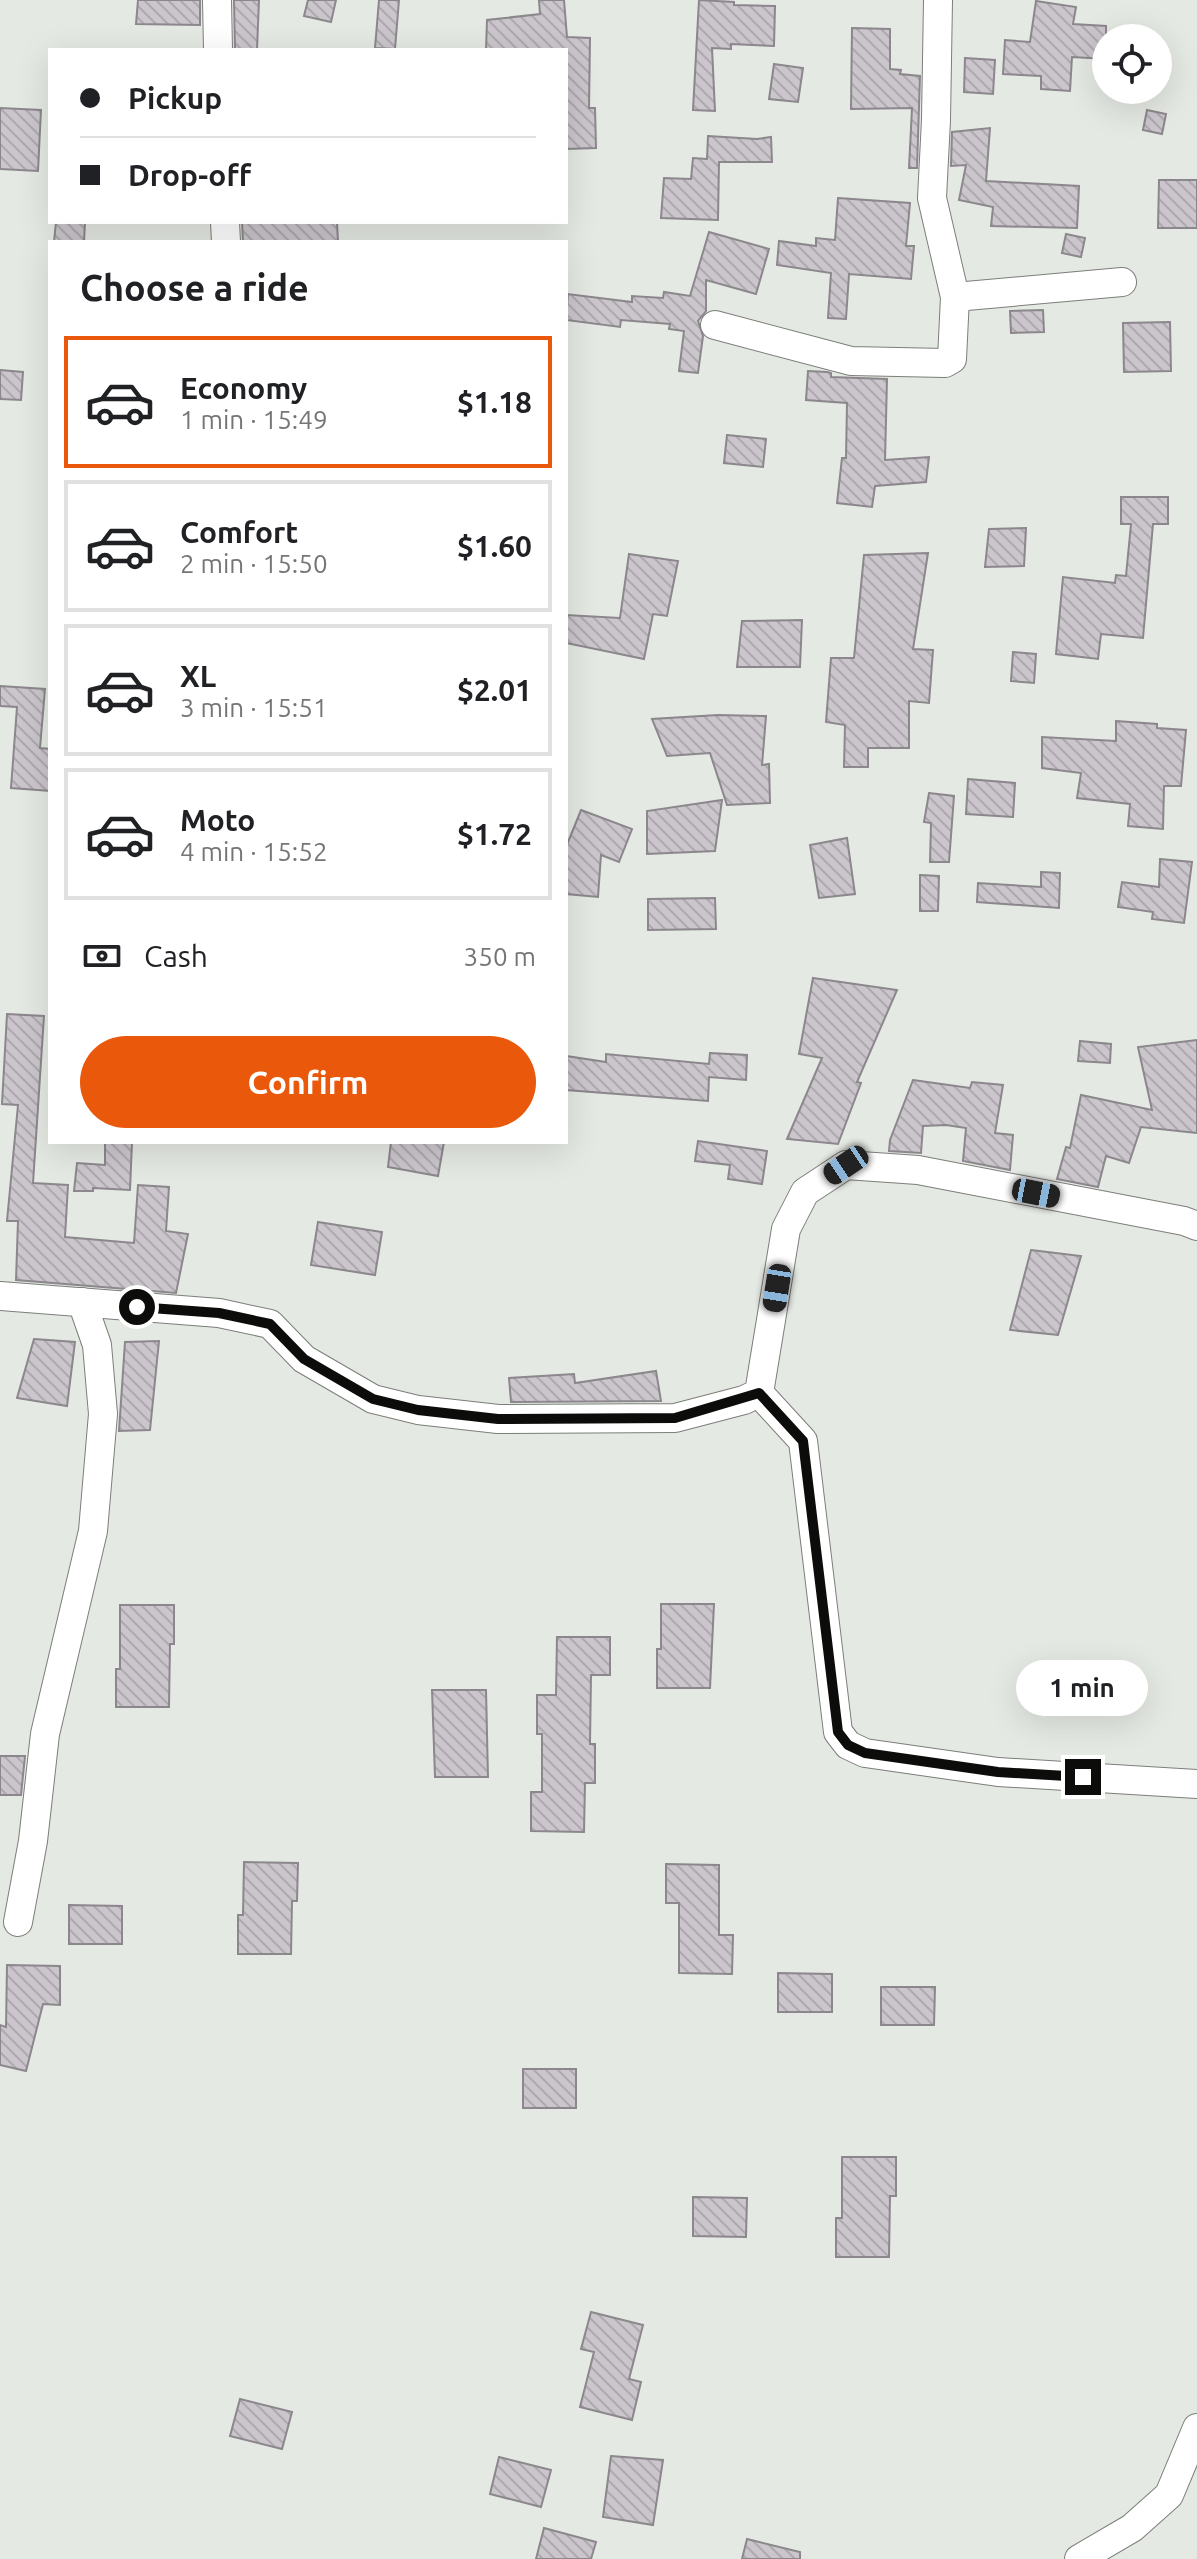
<!DOCTYPE html>
<meta charset="utf-8">
<style>
body{margin:0;font-family:Ubuntu,sans-serif;background:#f2f2f2;color:#202124;height:100vh;display:flex;flex-direction:column;font-size:30px;white-space:nowrap}
*{box-sizing:border-box;margin:0}
p{font-size:26px;color:#757577}
.icon{flex:none;width:44px;height:44px;fill:none;stroke:currentColor;stroke-width:2;stroke-linecap:round;stroke-linejoin:round}
.map{position:relative;flex:1;overflow:hidden}
.sheet{position:absolute;left:48px;top:240px;width:520px;height:904px;display:flex;flex-direction:column;background:#fff;border-radius:0px;box-shadow:0 8px 32px #0002}
.sheet>*{flex:none}
.hud{position:absolute;left:48px;top:48px;width:520px;height:176px;border-radius:0px;box-shadow:0 8px 32px #0002;display:grid;align-content:center;height:176px;padding:0 32px;background:#fff}
.controls{position:absolute;left:1092px;top:24px;display:grid;gap:16px}
.controls a{display:grid;place-items:center;width:80px;height:80px;border-radius:50%;background:#fff;box-shadow:0 8px 32px #0002;font-size:40px}
.end{position:absolute;width:36px;height:36px;margin:-18px;border:10px solid #0c0d0b;background:#fff;box-shadow:0 0 0 4px #fff}
.from{border-radius:50%}
.bubble{position:absolute;height:56px;border-radius:28px;background:#fff;box-shadow:0 8px 32px #0002;font-size:26px;font-weight:700;line-height:56px;text-align:center}
.car{position:absolute;width:24px;height:48px;margin:-24px -12px;border-radius:10px;box-shadow:0 0 6px 2px #0007;background:linear-gradient(#222 24%,#8ab4d8 0 40%,#222 0 76%,#8ab4d8 0 86%,#222 0)}
.hud b{display:flex;align-items:center;gap:28px;height:76px;font-size:30px}
.hud b+b{border-top:2px solid #e0e0e0}
.hud i{width:20px;height:20px;background:#202124}
ul{padding:0;list-style:none}
li{display:flex;align-items:center;gap:24px;height:132px;margin:0 16px 12px;padding:0 16px;border:4px solid #e0e0e0;border-radius:0px}
li div{flex:1}
li b{display:block;font-size:30px}
li em{font-style:normal;font-weight:700}
li.active{border-color:#ea580c}
li>.icon{width:72px;height:72px;stroke-width:1.5}
h2{padding:0 32px;font-size:36px;line-height:96px}
.pay{display:flex;align-items:center;gap:20px;height:88px;padding:0 32px;font-size:30px}
.pay p{margin-inline-start:auto}
.cta{display:flex;gap:16px;margin-top:auto;padding:16px 32px}
.cta a{flex:1;height:92px;border-radius:48px;background:#ea580c;color:#fff;font-size:32px;font-weight:700;line-height:92px;text-align:center}
.map>svg:first-child{display:block}
.building{fill:url(#building-back-hatch);stroke:#8b878c;stroke-width:2}
.lines{fill:none;stroke-linecap:round;stroke-linejoin:round}
.minor-casing{stroke:#7b7e79;stroke-width:30}
.minor{stroke:#fff;stroke-width:28}
.route{stroke:#0c0d0b;stroke-width:10}
</style>
<div class="map">
<svg width="1197" height="2559" viewBox="0 0 1197 2559">
<defs>
<pattern id="building-back-hatch" width="6" height="6" patternUnits="userSpaceOnUse" patternTransform="scale(2)"><rect width="6" height="6" fill="#cbc6cc"/><path d="M-1 5l2 2M0 0l6 6M5-1l2 2" fill="none" stroke="#ada9ae"/></pattern>
</defs>
<rect width="100%" height="100%" fill="#e5e9e3"/>
<g class="building">
<polygon points="138,0 200,0 200,25 136,24"/>
<polygon points="234,0 259,0 257,50 235,50"/>
<polygon points="308,0 336,0 331,22 304,16"/>
<polygon points="379,0 399,0 395,49 375,48"/>
<polygon points="539,0 564,0 567,37 590,38 589,108 595,108 596,148 566,149 566,50 486,50 487,20 540,14"/>
<polygon points="699,0 734,2 734,5 775,6 774,46 731,44 731,49 712,48 715,111 693,110"/>
<polygon points="1036,1 1076,7 1073,24 1106,26 1106,59 1072,57 1070,91 1041,89 1041,76 1003,74 1005,40 1030,42"/>
<polygon points="852,28 890,29 890,69 901,70 900,74 920,76 917,168 909,168 912,108 851,109"/>
<polygon points="965,58 995,60 993,94 964,92"/>
<polygon points="774,64 803,68 798,102 769,99"/>
<polygon points="0,108 41,110 38,171 0,169"/>
<polygon points="1147,110 1166,114 1162,134 1143,130"/>
<polygon points="990,128 986,181 1079,186 1077,228 991,226 993,207 959,200 966,165 951,166 952,132"/>
<polygon points="708,136 757,139 771,137 772,162 719,162 718,220 661,218 664,178 691,179 693,158 707,159"/>
<polygon points="1159,180 1197,180 1197,228 1158,228"/>
<polygon points="838,198 910,203 906,246 914,246 911,279 849,274 846,319 828,318 831,273 777,265 779,241 816,246 816,238 835,240"/>
<polygon points="56,222 85,222 84,242 54,242"/>
<polygon points="242,222 337,222 338,242 243,242"/>
<polygon points="709,232 769,249 756,294 706,280 706,311 698,321 703,336 698,373 679,371 684,331 669,329 670,324 621,320 620,327 566,320 568,294 632,302 632,296 663,298 664,292 690,296"/>
<polygon points="1066,234 1085,238 1081,257 1062,253"/>
<polygon points="1043,310 1044,332 1011,333 1010,311"/>
<polygon points="1170,322 1171,371 1124,372 1123,323"/>
<polygon points="0,370 23,372 21,400 0,399"/>
<polygon points="808,371 827,372 831,373 831,377 887,379 885,460 929,457 926,482 875,486 872,507 837,503 842,458 846,458 847,403 806,400"/>
<polygon points="727,435 766,439 763,467 724,463"/>
<polygon points="1121,497 1168,497 1168,524 1153,524 1143,638 1101,634 1098,659 1056,654 1063,577 1115,583 1116,575 1126,576 1131,524 1121,524"/>
<polygon points="1026,528 1024,566 985,567 989,529"/>
<polygon points="928,553 913,649 933,650 929,703 909,701 909,748 868,748 868,767 844,767 845,725 826,722 831,658 854,658 864,555"/>
<polygon points="629,554 678,561 667,616 653,614 644,659 566,643 566,615 620,618"/>
<polygon points="802,620 800,667 737,667 742,621"/>
<polygon points="1013,652 1036,654 1034,683 1011,681"/>
<polygon points="0,686 45,689 40,748 50,749 50,791 11,788 17,707 0,706"/>
<polygon points="718,715 766,716 762,765 769,764 770,803 727,805 710,753 667,756 652,719"/>
<polygon points="1116,721 1157,724 1157,728 1186,730 1181,786 1164,786 1163,829 1128,826 1130,804 1077,798 1081,773 1042,768 1042,737 1116,741"/>
<polygon points="968,779 1015,783 1013,817 966,814"/>
<polygon points="929,793 954,796 949,862 930,862 931,823 924,822"/>
<polygon points="722,800 715,851 647,854 647,811"/>
<polygon points="581,810 632,829 619,862 601,855 598,897 566,894 566,847"/>
<polygon points="847,838 855,894 819,898 810,845"/>
<polygon points="1160,859 1192,862 1184,923 1152,919 1153,912 1118,907 1122,882 1159,887"/>
<polygon points="1041,872 1060,873 1059,908 977,902 978,883 1041,887"/>
<polygon points="920,875 939,876 938,911 920,911"/>
<polygon points="715,898 716,929 648,930 648,899"/>
<polygon points="813,978 897,990 857,1082 861,1083 838,1144 787,1139 822,1058 799,1054"/>
<polygon points="7,1014 44,1016 33,1183 68,1185 65,1237 134,1243 138,1185 169,1187 166,1231 188,1234 176,1293 16,1280 18,1221 7,1221 18,1105 2,1104"/>
<polygon points="1197,1040 1197,1133 1141,1127 1129,1163 1106,1156 1098,1187 1057,1179 1066,1147 1070,1148 1081,1095 1152,1110 1138,1047"/>
<polygon points="1080,1041 1111,1044 1110,1063 1078,1061"/>
<polygon points="710,1053 747,1055 746,1080 709,1077 708,1101 566,1090 566,1056 606,1062 606,1054 709,1064"/>
<polygon points="913,1080 970,1088 972,1082 1003,1085 995,1133 1013,1135 1010,1170 963,1161 966,1128 946,1125 923,1126 921,1153 889,1151 890,1140"/>
<polygon points="698,1141 767,1151 762,1184 728,1179 730,1165 695,1161"/>
<polygon points="105,1142 132,1142 130,1190 93,1188 93,1191 74,1191 77,1163 105,1165"/>
<polygon points="391,1142 444,1142 438,1176 388,1167"/>
<polygon points="318,1222 382,1232 375,1275 311,1265"/>
<polygon points="1031,1250 1081,1256 1058,1335 1010,1330"/>
<polygon points="34,1339 75,1342 67,1406 17,1398"/>
<polygon points="159,1341 150,1430 119,1431 125,1342"/>
<polygon points="656,1371 661,1401 511,1402 509,1378 574,1374 575,1383"/>
<polygon points="661,1604 714,1604 710,1688 657,1688 657,1649 661,1649"/>
<polygon points="120,1605 174,1605 174,1644 170,1644 169,1707 116,1707 116,1669 120,1669"/>
<polygon points="557,1637 610,1637 610,1675 591,1675 590,1744 595,1744 595,1783 585,1783 584,1832 531,1831 531,1792 542,1792 542,1734 537,1734 537,1695 556,1695"/>
<polygon points="432,1690 486,1690 488,1777 435,1777"/>
<polygon points="0,1756 25,1756 21,1795 0,1795"/>
<polygon points="244,1862 298,1863 297,1901 292,1901 291,1954 238,1954 238,1915 243,1915"/>
<polygon points="666,1864 719,1865 719,1935 733,1935 732,1974 679,1973 679,1903 666,1903"/>
<polygon points="69,1905 122,1906 122,1944 69,1944"/>
<polygon points="7,1965 60,1966 60,2005 43,2004 26,2071 0,2065 0,2025 6,2027"/>
<polygon points="778,1973 832,1974 832,2012 778,2012"/>
<polygon points="881,1987 935,1987 934,2025 881,2025"/>
<rect x="523" y="2069" width="53" height="39"/>
<polygon points="842,2157 896,2157 896,2196 890,2196 889,2257 836,2257 836,2218 842,2218"/>
<polygon points="693,2197 747,2198 746,2237 693,2236"/>
<polygon points="591,2312 643,2325 629,2379 641,2382 632,2420 580,2407 594,2352 581,2349"/>
<polygon points="240,2399 292,2412 282,2449 230,2436"/>
<polygon points="611,2456 663,2460 653,2525 603,2517"/>
<polygon points="499,2457 551,2470 541,2507 490,2494"/>
<polygon points="544,2528 596,2542 591,2559 536,2559"/>
<polygon points="747,2539 800,2552 800,2559 742,2559"/>
</g>
<g class="lines">
<defs>
<g id="minor">
<polyline points="217,0 218,50"/>
<polyline points="938,0 936,120 932,198 955,297"/>
<polyline points="225,222 226,242"/>
<polyline points="715,325 851,361 945,363 952,359 955,297 1122,282"/>
<polyline points="0,1296 219,1313 270,1324 304,1359 373,1399 418,1410 498,1419 675,1418 744,1400 759,1393 786,1229 805,1192 846,1165 918,1170 1184,1221 1197,1226"/>
<polyline points="759,1393 803,1441 838,1732 848,1745 865,1753 998,1772 1197,1784"/>
<polyline points="18,1922 33,1841 45,1734 93,1531 103,1414 97,1345 82,1302"/>
<polyline points="1079,2559 1132,2528 1169,2495 1197,2428"/>
</g>
</defs>
<use href="#minor" class="minor-casing"/>
<use href="#minor" class="minor"/>
</g>
<g class="lines">
<polyline class="route" points="137,1307 219,1313 270,1324 304,1359 373,1399 418,1410 498,1419 675,1418 759,1393 803,1441 838,1732 848,1745 865,1753 998,1772 1083,1777"/>
</g>
</svg>
<div class="controls">
<a><svg class="icon" aria-label="locate" viewBox="0 0 24 24"><circle cx="12" cy="12" r="6"/><path d="M12 2v4M12 18v4M2 12h4M18 12h4"/></svg></a>
</div>
<i class="end from" style="left:137px;top:1307px"></i>
<i class="end" style="left:1083px;top:1777px"></i>
<div class="bubble" style="left:1016px;top:1660px;width:132px">1 min</div>
<i class="car" style="left:846px;top:1165px;rotate:236deg"></i>
<i class="car" style="left:1036px;top:1193px;rotate:101deg"></i>
<i class="car" style="left:777px;top:1288px;rotate:189deg"></i>
<div class="hud">
<b><i class="from"></i>Pickup</b>
<b><i></i>Drop-off</b>
</div>
<section class="sheet">
<h2>Choose a ride</h2>
<ul>
<li class="active"><svg class="icon" aria-label="car" viewBox="0 0 24 24"><path d="M5 17H2v-5l4-1 3-4h7l3 4 3 1v5h-3M9 17h6M6 11h13"/><circle cx="7" cy="17" r="2"/><circle cx="17" cy="17" r="2"/></svg><div><b>Economy</b><p>1 min · 15:49</p></div><em>$1.18</em></li>
<li><svg class="icon" aria-label="car" viewBox="0 0 24 24"><path d="M5 17H2v-5l4-1 3-4h7l3 4 3 1v5h-3M9 17h6M6 11h13"/><circle cx="7" cy="17" r="2"/><circle cx="17" cy="17" r="2"/></svg><div><b>Comfort</b><p>2 min · 15:50</p></div><em>$1.60</em></li>
<li><svg class="icon" aria-label="car" viewBox="0 0 24 24"><path d="M5 17H2v-5l4-1 3-4h7l3 4 3 1v5h-3M9 17h6M6 11h13"/><circle cx="7" cy="17" r="2"/><circle cx="17" cy="17" r="2"/></svg><div><b>XL</b><p>3 min · 15:51</p></div><em>$2.01</em></li>
<li><svg class="icon" aria-label="car" viewBox="0 0 24 24"><path d="M5 17H2v-5l4-1 3-4h7l3 4 3 1v5h-3M9 17h6M6 11h13"/><circle cx="7" cy="17" r="2"/><circle cx="17" cy="17" r="2"/></svg><div><b>Moto</b><p>4 min · 15:52</p></div><em>$1.72</em></li>
</ul>
<div class="pay"><svg class="icon" aria-label="cash" viewBox="0 0 24 24"><path d="M3 7h18v10H3z"/><circle cx="12" cy="12" r="2"/></svg>Cash<p>350 m</p></div>
<div class="cta"><a>Confirm</a></div>
</section>
</div>
